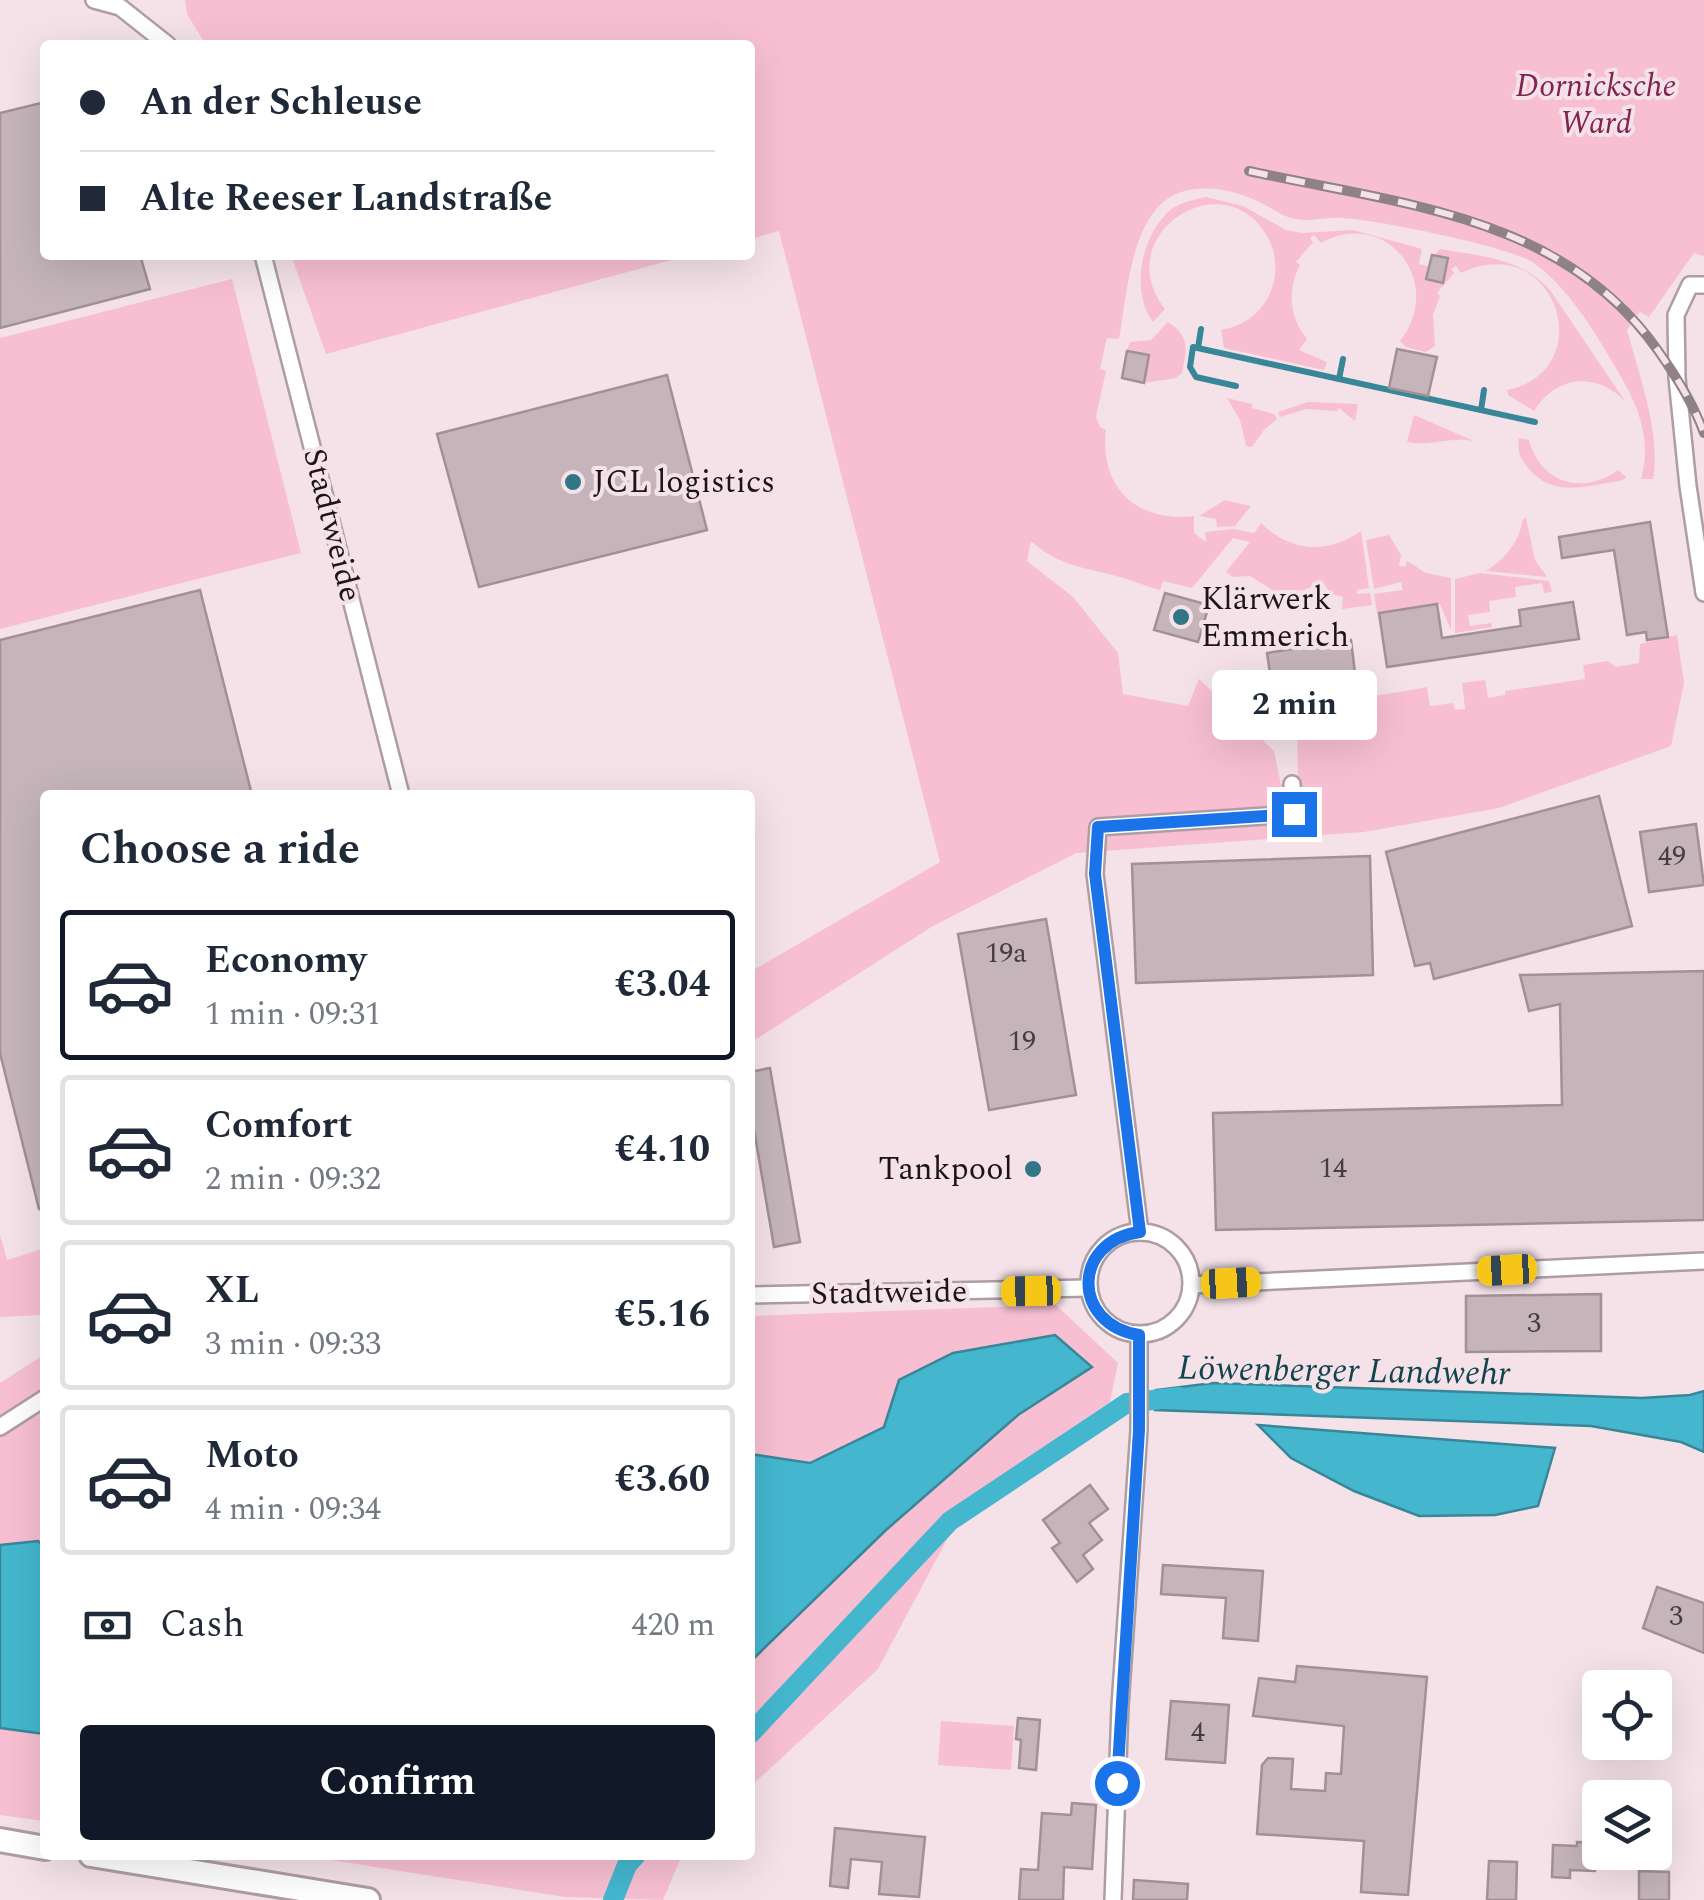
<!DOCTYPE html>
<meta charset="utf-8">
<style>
body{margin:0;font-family:Spectral,serif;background:#f6f6f7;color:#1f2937;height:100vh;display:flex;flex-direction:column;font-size:38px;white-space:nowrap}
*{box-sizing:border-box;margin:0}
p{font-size:32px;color:#747a83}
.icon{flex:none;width:55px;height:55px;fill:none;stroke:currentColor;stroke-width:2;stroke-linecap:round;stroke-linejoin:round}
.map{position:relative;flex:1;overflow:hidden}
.side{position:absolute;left:40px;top:790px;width:715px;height:1070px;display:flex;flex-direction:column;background:#fff;border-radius:10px;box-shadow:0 10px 40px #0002}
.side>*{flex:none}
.banner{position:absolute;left:40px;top:40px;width:715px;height:220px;border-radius:10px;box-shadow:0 10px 40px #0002;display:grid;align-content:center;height:220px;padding:0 40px;background:#fff}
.controls{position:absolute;left:1582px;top:1670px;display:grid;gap:20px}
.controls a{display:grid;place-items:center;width:90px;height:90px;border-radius:10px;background:#fff;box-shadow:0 10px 40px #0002;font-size:50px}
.end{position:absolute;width:45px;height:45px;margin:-22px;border:12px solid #1a73e8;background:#fff;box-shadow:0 0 0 5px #fff}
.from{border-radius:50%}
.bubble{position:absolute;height:70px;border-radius:10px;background:#fff;box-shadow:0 10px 40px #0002;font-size:32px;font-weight:700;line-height:70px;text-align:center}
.car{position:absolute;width:30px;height:60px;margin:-30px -15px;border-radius:12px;box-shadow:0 0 8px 2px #0007;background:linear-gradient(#f5c518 24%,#345 0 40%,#f5c518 0 76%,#345 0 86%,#f5c518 0)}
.banner b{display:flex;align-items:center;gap:35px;height:95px;font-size:38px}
.banner b+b{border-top:2px solid #e0e1e3}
.banner i{width:25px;height:25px;background:#1f2937}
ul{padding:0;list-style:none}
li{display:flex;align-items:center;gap:30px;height:150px;margin:0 20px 15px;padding:0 20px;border:5px solid #e0e1e3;border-radius:10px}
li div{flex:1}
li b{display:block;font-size:38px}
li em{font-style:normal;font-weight:700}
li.current{border-color:#111827}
li>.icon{width:90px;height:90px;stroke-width:1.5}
h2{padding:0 40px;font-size:45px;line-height:120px}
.pay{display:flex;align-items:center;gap:25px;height:110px;padding:0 40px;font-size:38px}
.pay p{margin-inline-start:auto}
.primary-button{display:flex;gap:20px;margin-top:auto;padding:20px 40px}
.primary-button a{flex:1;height:115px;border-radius:10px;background:#111827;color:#fff;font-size:40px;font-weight:700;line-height:115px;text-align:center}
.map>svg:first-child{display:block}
.green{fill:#f8bfd3}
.water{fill:#44b7cf;stroke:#388698;stroke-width:2.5}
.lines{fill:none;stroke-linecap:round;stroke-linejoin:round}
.stream{stroke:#388698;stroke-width:6}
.canal{stroke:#44b7cf;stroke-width:20}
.building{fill:#c5b5ba;stroke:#a19196;stroke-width:2.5}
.minor-casing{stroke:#ae9ea4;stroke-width:20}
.secondary-casing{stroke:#ae9ea4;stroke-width:28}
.minor{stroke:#fff;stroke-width:15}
.secondary{stroke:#fff;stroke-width:22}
.rail-casing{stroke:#8e8286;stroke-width:10}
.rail{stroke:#f4e2e8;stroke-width:6;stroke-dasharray:19;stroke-linecap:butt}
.route{stroke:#1a73e8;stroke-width:12}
.poi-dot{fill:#317685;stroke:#f4e2e8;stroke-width:4}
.labels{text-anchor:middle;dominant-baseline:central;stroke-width:8;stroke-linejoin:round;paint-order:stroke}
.number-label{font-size:28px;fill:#463d40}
.park-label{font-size:32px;font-style:italic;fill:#82224f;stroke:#f4e2e8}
.poi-label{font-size:32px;fill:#1b1517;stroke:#f4e2e8;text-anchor:start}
.street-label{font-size:32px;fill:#1b1517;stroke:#f4e2e8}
.water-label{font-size:35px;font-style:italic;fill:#11444e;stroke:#f4e2e8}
</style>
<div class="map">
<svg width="1704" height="1900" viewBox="0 0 1704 1900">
<rect width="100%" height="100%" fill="#f4e2e8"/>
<g class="green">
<path d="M185,0h1519v256l-10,-3 -45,64 -9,-5 -13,18c12,44 34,104 26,149h-12c12,-43 -5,-78 -27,-114 -20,-35 -47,-78 -80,-102 -22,-16 -161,-44 -192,-45 -15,-1 -31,4 -46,1 -16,-3 -26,-13 -41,-19 -23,-11 -57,-17 -81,-5 -44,22 -47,102 -55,144l-12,-1 -7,31 6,2 -10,45 4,11 6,3c-7,57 31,93 88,86v17l12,9 -1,-10 29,-3 20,4 7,-10c29,29 67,32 100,8l8,57 -12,2v4l13,-1 2,12 -30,4 1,-12 -12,-3 -7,-10 -6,-1c-17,10 -13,7 -32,7l-6,5 -30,-19 -17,1 -7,-5 24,-30 -17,-4 -41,50 -29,-7 -3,9c-16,-4 -31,-11 -47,-15 -34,-9 -54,-9 -82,-34l-4,20 46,36 45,56 5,41 65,12 11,-27 75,72 7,34 17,-3 -1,-64c42,-18 86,-23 130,-31l3,19 23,-3 2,7 10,-1 -3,-26 23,-3 3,18 17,-3v-4l80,-12 -2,-14 25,-4 8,6 23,-4 1,-19 37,-9 7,48 -13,63 -172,62 -135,24 -288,21 -143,73 -183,117v-71l190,-110 -161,-631 -29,8v-194h-544l-19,-31z"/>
<path d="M1206,197l37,9 43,24 16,3 51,-3 69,19 -3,15 10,3 14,15 5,-24 -13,-3 5,-6c40,7 82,9 110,41l75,111c-30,-30 -69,-25 -91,10l-26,-16 -1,-5c94,-19 50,-162 -46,-117l-5,-7 -5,3 3,4 -17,20 3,3 -7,19 2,31 -9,6 -20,-5 -6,-6c46,-59 -14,-134 -79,-98l-7,-8 -4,3 3,4 -17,20 4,3c-13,25 -11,52 7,74l-8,11 28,12 -3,8 -100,-22 -3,-18c24,-4 43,-19 51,-42 6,-17 4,-37 -5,-52 -44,-76 -159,-1 -102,73l-12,13c-23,-31 -12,-85 16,-111 11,-9 24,-11 37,-14z"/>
<polygon points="291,255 690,255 326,354"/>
<polygon points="232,279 301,553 0,629 0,338"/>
<path d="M1168,322c22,14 19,27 14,51l-6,5 -32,5 5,-28 -22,-4 3,-9 21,-2z"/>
<polygon points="1227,398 1252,404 1252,408 1274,414 1277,419 1264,430 1252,447 1246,446 1240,420"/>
<polygon points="1308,402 1358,404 1355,421 1339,408 1337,411 1306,409 1280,417 1278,412"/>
<path d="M1414,415l60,26c-24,-5 -44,6 -67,1z"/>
<path d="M1519,438l10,2c11,43 54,56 89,30l9,8 -8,3c-34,5 -66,17 -91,-13 -8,-11 -11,-16 -9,-30z"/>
<polygon points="1225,500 1251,506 1235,526 1217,527 1216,519 1199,516"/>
<path d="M1526,518l9,42 12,17 -61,-6c20,-13 33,-29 37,-52z"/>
<polygon points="1389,535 1401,555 1399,566 1405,567 1407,561 1426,573 1451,578 1451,630 1440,604 1377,613 1374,594 1403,590 1401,582 1374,589 1366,540"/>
<polygon points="1480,573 1549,581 1552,592 1544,593 1542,583 1515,587 1516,597 1489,601 1490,612 1468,615 1470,626 1491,623 1492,627 1455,633 1455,579"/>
<polygon points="0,1235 7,1260 45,1248 45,1320 43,1315 0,1317"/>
<polygon points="1056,1305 1118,1363 1110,1402 970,1496 878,1669 750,1787 750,1662 886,1530 1018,1415 1092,1367 899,1380 884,1427 809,1463 750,1454 750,1316"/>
<polygon points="45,1354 45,1547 38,1541 0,1545 0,1383"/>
<polygon points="941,1721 1014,1726 1011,1770 938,1765"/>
<polygon points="0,1728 45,1734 45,1821 0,1815"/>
<polygon points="299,1855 682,1855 663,1900 565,1897"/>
</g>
<g class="water">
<polygon points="1055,1335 1092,1367 1018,1415 886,1530 750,1662 750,1454 810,1463 884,1427 899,1380 953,1353"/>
<polygon points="1213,1383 1642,1398 1690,1395 1704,1391 1704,1452 1681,1442 1591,1426 1155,1410 1156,1390"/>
<polygon points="1258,1425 1555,1448 1538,1506 1495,1515 1419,1516 1354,1491 1291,1458"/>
<polygon points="38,1541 45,1547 45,1734 0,1728 0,1545"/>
</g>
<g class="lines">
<g class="stream">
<polyline points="1198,348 1201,329"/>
<polyline points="1339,379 1343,359"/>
<polyline points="1236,386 1196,377 1190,367 1193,347 1535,422"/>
<polyline points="1481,410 1484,390"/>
</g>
<g class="canal">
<polyline points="750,1734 950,1521 1127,1403 1179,1397"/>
<polyline points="613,1900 627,1865 636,1855"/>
</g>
</g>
<g class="building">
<polygon points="45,102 45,255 140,255 150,289 0,328 0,113"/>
<polygon points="1432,255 1448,258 1443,283 1426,279"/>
<polygon points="1397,349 1437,357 1428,396 1389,388"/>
<polygon points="1127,351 1149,355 1144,383 1122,378"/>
<polygon points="667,375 707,530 479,587 437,434"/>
<polygon points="1650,522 1668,637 1647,640 1646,632 1627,635 1614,550 1562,558 1559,537"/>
<polygon points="200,590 252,795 45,795 45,1208 39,1209 0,1053 0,640"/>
<polygon points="1165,593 1209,605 1198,642 1154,630"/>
<polygon points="1573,602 1579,639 1387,667 1379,613 1437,604 1442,638 1521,626 1519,610"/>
<polygon points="1351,640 1355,673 1272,686 1267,653"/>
<polygon points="1599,796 1632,926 1434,979 1430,963 1415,966 1386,852"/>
<polygon points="1696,824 1704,885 1649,892 1640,832"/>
<polygon points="1370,856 1373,975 1136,983 1132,864"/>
<polygon points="1046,919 1076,1095 989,1110 958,934"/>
<polygon points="1704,971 1704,1220 1216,1230 1213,1113 1562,1105 1560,1004 1529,1011 1520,975"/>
<polygon points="770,1068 800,1242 774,1247 750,1106 750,1072"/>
<polygon points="1601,1294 1601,1351 1466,1352 1466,1296"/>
<polygon points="1090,1485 1108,1509 1089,1523 1102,1540 1083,1555 1093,1569 1077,1582 1052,1548 1060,1543 1043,1520"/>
<polygon points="1163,1565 1263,1571 1258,1641 1223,1638 1226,1598 1161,1594"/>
<polygon points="1657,1587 1704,1603 1704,1653 1643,1628"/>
<polygon points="1297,1666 1427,1677 1408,1895 1361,1892 1364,1841 1257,1834 1262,1765 1268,1758 1293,1759 1291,1789 1325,1791 1326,1773 1341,1774 1344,1726 1253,1716 1259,1678 1295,1682"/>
<polygon points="1171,1701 1229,1705 1225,1763 1166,1759"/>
<polygon points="1018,1718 1040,1720 1036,1770 1019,1768 1021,1740 1016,1739"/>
<polygon points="1072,1803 1096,1805 1092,1869 1064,1867 1063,1900 1019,1900 1021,1869 1038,1870 1042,1813 1071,1815"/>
<polygon points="835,1828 925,1837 919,1897 879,1894 882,1862 851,1859 848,1888 830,1886"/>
<polygon points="1577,1842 1596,1843 1595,1871 1570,1870 1570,1878 1552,1877 1553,1845 1577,1846"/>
<polygon points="1489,1861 1517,1862 1516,1900 1487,1900"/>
<polygon points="1639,1871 1669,1872 1669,1900 1639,1900"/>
<polygon points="1134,1880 1188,1884 1187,1900 1133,1900"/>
</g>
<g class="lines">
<defs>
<g id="minor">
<polyline points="94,0 120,7 168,45"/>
<polyline points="263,255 401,795"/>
<polyline points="1704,285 1690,285 1676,315 1677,378 1688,486 1704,593"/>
<circle cx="1140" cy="1283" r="51"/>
<polyline points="1140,1232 1095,874 1098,827 1294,814 1292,784"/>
<polyline points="1192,1285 1704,1261"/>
<polyline points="750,1295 1088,1288"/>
<polyline points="0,1427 45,1398"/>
<polyline points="1113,1900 1120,1706 1139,1430 1139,1335"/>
</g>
<g id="secondary">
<polyline points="0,1840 45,1848"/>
<polyline points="91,1855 368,1900"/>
</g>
</defs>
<use href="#minor" class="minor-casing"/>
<use href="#secondary" class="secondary-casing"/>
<use href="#minor" class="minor"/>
<use href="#secondary" class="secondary"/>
<defs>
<path id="rail" d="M1249,171c150,33 315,44 410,181 18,26 34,51 45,81"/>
</defs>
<use href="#rail" class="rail-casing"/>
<use href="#rail" class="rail"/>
</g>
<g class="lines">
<path class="route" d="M1117,1783l22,-353v-95c-68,-11 -67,-94 1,-103l-45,-358 3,-47 196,-13"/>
</g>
<g class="poi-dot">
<circle cx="573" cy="482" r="10"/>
<circle cx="1181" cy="617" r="10"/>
<circle cx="1033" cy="1169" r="10"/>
</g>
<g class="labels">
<g class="number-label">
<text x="1672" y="856">49</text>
<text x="1006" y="953">19a</text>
<text x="1022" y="1041">19</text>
<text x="1333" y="1168">14</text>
<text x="1534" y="1323">3</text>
<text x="1676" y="1616">3</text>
<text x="1198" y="1732">4</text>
</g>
<g class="park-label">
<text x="1596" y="86">Dornicksche<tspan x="1596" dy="37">Ward</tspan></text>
</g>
<g class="poi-label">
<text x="593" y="482">JCL logistics</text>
<text x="1201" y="599">Klärwerk<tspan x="1201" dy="37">Emmerich</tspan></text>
<text x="1013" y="1169" text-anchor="end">Tankpool</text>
</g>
<g class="street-label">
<text transform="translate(332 525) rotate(76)">Stadtweide</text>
<text transform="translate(889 1293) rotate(-1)">Stadtweide</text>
</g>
<g class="water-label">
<text transform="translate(1344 1371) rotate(1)">Löwenberger Landwehr</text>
</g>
</g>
</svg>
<div class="controls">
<a><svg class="icon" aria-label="locate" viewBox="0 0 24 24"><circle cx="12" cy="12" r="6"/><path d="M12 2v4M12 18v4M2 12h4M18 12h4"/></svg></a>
<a><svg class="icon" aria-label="layers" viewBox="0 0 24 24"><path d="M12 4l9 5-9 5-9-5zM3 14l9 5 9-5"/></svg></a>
</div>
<i class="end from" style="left:1117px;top:1783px"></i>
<i class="end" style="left:1294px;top:814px"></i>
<div class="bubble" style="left:1212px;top:670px;width:165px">2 min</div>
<i class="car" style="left:1507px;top:1270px;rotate:267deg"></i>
<i class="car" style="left:1231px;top:1283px;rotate:87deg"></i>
<i class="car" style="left:1031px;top:1291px;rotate:269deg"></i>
<div class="banner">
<b><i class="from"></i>An der Schleuse</b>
<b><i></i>Alte Reeser Landstraße</b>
</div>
<section class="side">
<h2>Choose a ride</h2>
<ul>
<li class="current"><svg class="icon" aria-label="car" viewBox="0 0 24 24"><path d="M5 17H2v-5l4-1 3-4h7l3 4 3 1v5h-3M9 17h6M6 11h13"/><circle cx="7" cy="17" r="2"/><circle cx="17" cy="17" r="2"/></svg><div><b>Economy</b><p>1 min · 09:31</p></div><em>€3.04</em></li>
<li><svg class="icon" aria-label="car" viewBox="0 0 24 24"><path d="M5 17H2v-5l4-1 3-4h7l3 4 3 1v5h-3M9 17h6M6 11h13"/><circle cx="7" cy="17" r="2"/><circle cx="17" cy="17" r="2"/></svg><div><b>Comfort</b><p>2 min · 09:32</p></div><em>€4.10</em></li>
<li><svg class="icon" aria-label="car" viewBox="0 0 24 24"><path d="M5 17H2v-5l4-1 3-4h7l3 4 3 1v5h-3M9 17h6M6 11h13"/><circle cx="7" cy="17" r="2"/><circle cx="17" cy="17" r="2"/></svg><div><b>XL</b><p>3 min · 09:33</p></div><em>€5.16</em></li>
<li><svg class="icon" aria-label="car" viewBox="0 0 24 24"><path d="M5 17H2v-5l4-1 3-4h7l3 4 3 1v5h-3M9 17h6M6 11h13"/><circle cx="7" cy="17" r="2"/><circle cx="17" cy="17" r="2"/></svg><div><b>Moto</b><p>4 min · 09:34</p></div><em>€3.60</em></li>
</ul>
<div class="pay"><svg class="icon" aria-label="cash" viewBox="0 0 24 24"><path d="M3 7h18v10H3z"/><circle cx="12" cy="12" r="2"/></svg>Cash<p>420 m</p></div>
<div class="primary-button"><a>Confirm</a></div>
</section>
</div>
